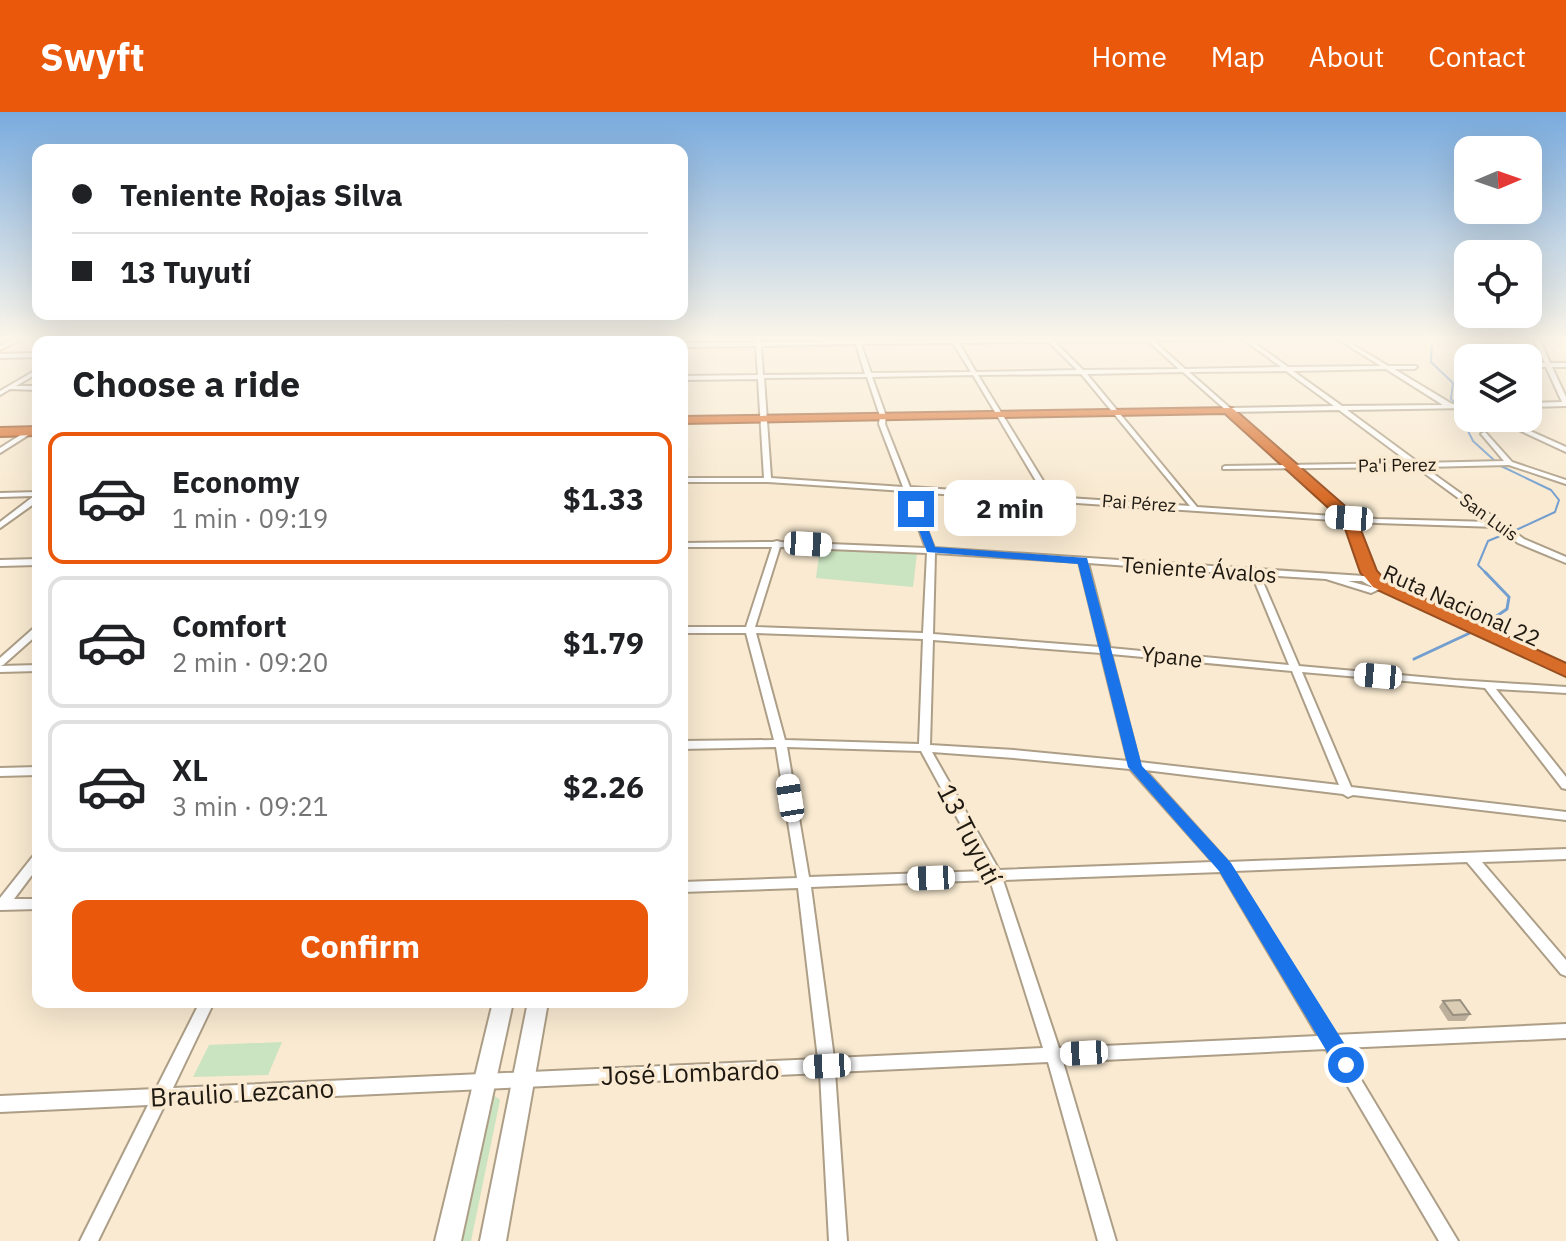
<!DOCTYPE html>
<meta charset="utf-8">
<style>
body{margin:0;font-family:"IBM Plex Sans",sans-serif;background:#f2f2f2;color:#202124;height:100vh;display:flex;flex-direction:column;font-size:30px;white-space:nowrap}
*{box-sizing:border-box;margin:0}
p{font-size:26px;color:#757577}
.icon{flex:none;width:44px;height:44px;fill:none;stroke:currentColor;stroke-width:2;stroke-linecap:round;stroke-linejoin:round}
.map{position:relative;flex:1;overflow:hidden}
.details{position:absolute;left:32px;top:224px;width:656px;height:672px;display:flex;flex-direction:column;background:#fff;border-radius:16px;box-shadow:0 8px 32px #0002}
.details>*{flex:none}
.banner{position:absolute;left:32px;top:32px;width:656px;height:176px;border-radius:16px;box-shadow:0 8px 32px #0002;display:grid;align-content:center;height:176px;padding:0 40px;background:#fff}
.needle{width:52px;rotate:88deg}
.tools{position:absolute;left:1454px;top:24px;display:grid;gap:16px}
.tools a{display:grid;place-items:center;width:88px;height:88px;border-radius:16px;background:#fff;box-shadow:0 8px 32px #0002;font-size:40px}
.end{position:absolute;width:36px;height:36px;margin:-18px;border:10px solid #1a73e8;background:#fff;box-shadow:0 0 0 4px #fff}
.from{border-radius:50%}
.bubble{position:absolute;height:56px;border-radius:16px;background:#fff;box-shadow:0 8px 32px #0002;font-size:26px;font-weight:700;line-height:56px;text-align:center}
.car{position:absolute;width:24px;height:48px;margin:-24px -12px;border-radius:10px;box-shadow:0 0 6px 2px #0007;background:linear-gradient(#fff 24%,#345 0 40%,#fff 0 76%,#345 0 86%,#fff 0)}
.banner b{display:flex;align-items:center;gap:28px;height:76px;font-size:30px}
.banner b+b{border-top:2px solid #e0e0e0}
.banner i{width:20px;height:20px;background:#202124}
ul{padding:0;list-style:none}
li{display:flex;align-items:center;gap:24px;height:132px;margin:0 16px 12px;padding:0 24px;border:4px solid #e0e0e0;border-radius:16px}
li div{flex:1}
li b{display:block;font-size:30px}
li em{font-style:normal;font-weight:700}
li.current{border-color:#ea580c}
li>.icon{width:72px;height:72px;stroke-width:1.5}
h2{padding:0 40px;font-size:36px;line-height:96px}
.button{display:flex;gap:16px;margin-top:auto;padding:16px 40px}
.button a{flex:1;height:92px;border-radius:16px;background:#ea580c;color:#fff;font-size:32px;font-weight:700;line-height:92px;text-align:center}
header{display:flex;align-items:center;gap:48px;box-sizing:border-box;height:112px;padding:0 40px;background:#ea580c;color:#fff}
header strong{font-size:38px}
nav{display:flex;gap:44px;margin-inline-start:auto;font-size:28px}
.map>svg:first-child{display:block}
.green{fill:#cae3c0}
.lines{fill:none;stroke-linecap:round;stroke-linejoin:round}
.stream-far1{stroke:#739ecf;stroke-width:2}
.stream{stroke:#739ecf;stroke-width:3}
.street-casing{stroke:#ad9e87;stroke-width:4}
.secondary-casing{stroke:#ad9e87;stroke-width:4}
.highway-casing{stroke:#974f21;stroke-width:4}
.street{fill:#fff;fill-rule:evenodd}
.secondary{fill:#fff;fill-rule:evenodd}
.highway{fill:#d86c29;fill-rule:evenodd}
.wall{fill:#bcaf9b}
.building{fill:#dbccb4;stroke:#998f7e;stroke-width:2}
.route{fill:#1a73e8}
.labels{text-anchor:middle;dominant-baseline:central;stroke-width:7;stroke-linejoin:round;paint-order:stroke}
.far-street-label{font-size:18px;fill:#1f1911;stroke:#f9ead1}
.street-label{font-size:22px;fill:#1f1911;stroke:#f9ead1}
.near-street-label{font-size:26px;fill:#1f1911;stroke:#f9ead1}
</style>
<header>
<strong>Swyft</strong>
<nav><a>Home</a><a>Map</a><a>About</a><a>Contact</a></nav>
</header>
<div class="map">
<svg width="1566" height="1129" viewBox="0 0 1566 1129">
<rect width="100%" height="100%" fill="#f9ead1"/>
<g class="green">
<polygon points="820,436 917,441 913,475 816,466"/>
<polygon points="282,930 268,963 193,965 209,933"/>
<polygon points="492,982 500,988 471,1129 447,1129"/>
</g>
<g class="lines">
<g class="stream-far1">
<polyline points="1432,226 1431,250 1453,271 1451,287 1457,293"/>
<polyline points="1468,302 1461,305 1473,329 1495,349"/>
<polyline points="1501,354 1551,378 1559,388 1555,400 1514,419"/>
<polyline points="1487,462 1478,453 1488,429 1505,422"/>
</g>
<g class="stream">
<polyline points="1482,514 1507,497 1509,485 1485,460"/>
<polyline points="1414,547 1472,520"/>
</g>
<defs>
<g id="street">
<polygon points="16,226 23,226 0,238 0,234"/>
<polygon points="94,226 100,226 94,230 87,230"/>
<polygon points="171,226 177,226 171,230 164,230"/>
<polygon points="250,226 256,226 250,230 244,230"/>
<polygon points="344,226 350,226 346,230 340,230"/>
<polygon points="442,226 448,226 444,230 438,230"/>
<polygon points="541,226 545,226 544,230 538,230"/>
<path d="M758,226l3,4 94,-1 -1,-3h4l2,3 92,-1 -1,-2h4l2,2 91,-2h200l40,29 93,-1 -45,-28h6l46,28h28l1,1 -3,2h-20l58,35h16v4l-121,2 72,53 85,-2 -22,-26 -1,-1 3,-2 2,1 26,29 54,18v4l-57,-19 -85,2 100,72 42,18v6l-48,-20 -21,-16 -120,-4 -465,-31 22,56 430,28 19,9 1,2 -13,6 -45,-14 -66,-4 39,91 156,14 111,7v6l-70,-4 70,88v12l-4,-1 -77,-100 -183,-16 49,115 215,25v8l-213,-25 -5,2 -5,-3 -198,-24 83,92 338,-13v10l-84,3 84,98v16l-5,-2 -94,-112 -233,9 100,164 232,-11v14l-224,10 116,193h-19l-113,-192 -263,13 53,179h-18l-50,-179 -213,10 12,169h-18l-9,-168 -655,31 -67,137h-18l68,-136 -148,7v-16l156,-7 44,-87h14l-41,86 645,-29 -20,-171 -116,4v-10l115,-4 -21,-131 -94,2v-8l92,-1 -28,-107h-64v-6h64l26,-80h-90v-4l91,-1 4,-1 4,1 145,6 -21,-57 -137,-9h-86v-4h82l-6,-99 -76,1v-4l76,-1 -2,-29 -74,1v-4h74l-1,-3zM1243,227l38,28 -96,2 -31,-28zM1148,229l31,28 -96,1 -28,-28zM1049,230l28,28 -101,2 -17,-29zM953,231l18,29 -100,1 -10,-29zM856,232l9,30 -102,1 -2,-29zM1386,257l57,36 -101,1 -49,-35zM1286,259l48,35 -104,2 -41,-36zM1183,260l45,40 111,-2 71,53 -185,3 -2,1v2l193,-2 75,55 -114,-3 -180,-12 -110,-133zM1081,262l1,1 108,131 -137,-9 -75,-122zM973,263l72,121 -135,-9 -25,-63 1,-8 -14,-39zM867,265l13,39 -1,8 24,63 -132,-9 -7,-100zM780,435l147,6 -4,80 -168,-6zM935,441l144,9 21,85 -167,-13zM1088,451l164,12 37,90 -179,-17zM1348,469h14l10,6h-1zM756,521l167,6 -4,105 -134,-4zM933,528l168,13 27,108 -114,-11 -84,-5zM1111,542l181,17 47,114 -200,-23zM787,635l134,4 65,120 -177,6zM932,640l82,6 116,11 83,93 -214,8zM1221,760l97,164 -259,12 -56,-168zM990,768l53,168 -209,10 -23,-171z"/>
<polygon points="1533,226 1539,226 1550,251 1566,251 1566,255 1552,255 1566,285 1566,294 1528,295 1528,291 1562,290 1546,255 1528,255 1528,251 1545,251"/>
<polygon points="38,241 38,245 0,246 0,242"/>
<polygon points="1459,252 1468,252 1468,256 1457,255 1456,254"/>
<polygon points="38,257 38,261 16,274 38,274 38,278 10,277 0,283 0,279"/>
<polygon points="1493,306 1501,306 1566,335 1566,340"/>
<polygon points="38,312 38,317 0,341 0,336"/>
<polygon points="38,380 38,389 0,416 0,410 34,384 0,385 0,381"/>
<polygon points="38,447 38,453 0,454 0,448"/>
<polygon points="38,514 38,522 3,553 0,554 0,546 35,515"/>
<polygon points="38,553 38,559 0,560 0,554"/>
<polygon points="38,655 38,663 0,664 0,656"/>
<polygon points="38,741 38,755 14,787 38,787 38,797 0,798 0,786 34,743"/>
</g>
<g id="secondary">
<polygon points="639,226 645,226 645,230 637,230"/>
<polygon points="654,226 660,226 660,230 652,230"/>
<polygon points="493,890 513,890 461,1129 435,1129"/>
<polygon points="528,890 548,890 506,1129 480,1129"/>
</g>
<g id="highway">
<polygon points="1232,296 1354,403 1376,459 1385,469 1566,552 1566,564 1373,475 1361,460 1343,408 1225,301 682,311 682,305"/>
<polygon points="38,315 38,323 0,324 0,316"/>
</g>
</defs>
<use href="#street" class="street-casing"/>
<use href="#secondary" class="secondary-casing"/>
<use href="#highway" class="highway-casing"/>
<use href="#street" class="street"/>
<use href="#secondary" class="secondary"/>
<use href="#highway" class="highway"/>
</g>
<polygon class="wall" points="1443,889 1470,902 1465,909 1448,909 1439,895"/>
<polygon class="building" points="1460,888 1470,902 1453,903 1443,889"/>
<linearGradient id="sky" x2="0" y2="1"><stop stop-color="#79abde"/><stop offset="0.59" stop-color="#fcf6ea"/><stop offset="1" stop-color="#fcf6ea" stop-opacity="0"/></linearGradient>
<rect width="1566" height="384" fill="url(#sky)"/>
<polygon class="route" points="916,394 921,397 935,435 1087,446 1142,654 1231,751 1354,947 1357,953 1354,960 1339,960 1219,759 1128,655 1078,452 927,440 911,397"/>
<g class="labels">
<g class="far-street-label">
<text transform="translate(1397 353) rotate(-1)">Pa'i Perez</text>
<text transform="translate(1139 391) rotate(4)">Pai Pérez</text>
<text transform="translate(1489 405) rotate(36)">San Luis</text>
</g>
<g class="street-label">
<text transform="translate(1199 457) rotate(4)">Teniente Ávalos</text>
<text transform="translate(1462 493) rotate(24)">Ruta Nacional 22</text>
<text transform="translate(1172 544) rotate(6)">Ypane</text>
</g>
<g class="near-street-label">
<text transform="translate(970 722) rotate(63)">13 Tuyutí</text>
<text transform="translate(690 960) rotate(-2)">José Lombardo</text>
<text transform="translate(242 980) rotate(-3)">Braulio Lezcano</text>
</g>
</g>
</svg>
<div class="tools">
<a><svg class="needle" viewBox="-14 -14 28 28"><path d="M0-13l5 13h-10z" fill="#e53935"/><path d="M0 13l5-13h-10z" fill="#757577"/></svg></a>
<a><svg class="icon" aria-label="locate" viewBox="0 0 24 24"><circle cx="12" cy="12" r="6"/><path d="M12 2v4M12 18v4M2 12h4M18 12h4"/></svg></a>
<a><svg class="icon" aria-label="layers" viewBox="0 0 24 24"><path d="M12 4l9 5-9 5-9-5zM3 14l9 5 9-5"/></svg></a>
</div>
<i class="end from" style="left:1346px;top:953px"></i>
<i class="end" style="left:916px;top:397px"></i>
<div class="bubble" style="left:944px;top:368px;width:132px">2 min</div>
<i class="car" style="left:1349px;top:406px;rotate:274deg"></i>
<i class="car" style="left:808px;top:432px;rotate:93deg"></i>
<i class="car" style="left:1378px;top:564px;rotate:275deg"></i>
<i class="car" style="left:790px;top:686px;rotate:351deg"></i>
<i class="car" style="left:931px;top:766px;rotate:268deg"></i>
<i class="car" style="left:1084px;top:941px;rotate:267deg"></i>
<i class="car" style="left:827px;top:954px;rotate:267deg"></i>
<div class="banner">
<b><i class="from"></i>Teniente Rojas Silva</b>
<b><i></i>13 Tuyutí</b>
</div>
<section class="details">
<h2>Choose a ride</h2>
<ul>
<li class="current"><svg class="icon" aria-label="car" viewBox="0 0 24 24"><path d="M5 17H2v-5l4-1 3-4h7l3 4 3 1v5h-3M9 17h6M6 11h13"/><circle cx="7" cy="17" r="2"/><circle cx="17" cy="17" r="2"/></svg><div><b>Economy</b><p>1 min · 09:19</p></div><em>$1.33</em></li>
<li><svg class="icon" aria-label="car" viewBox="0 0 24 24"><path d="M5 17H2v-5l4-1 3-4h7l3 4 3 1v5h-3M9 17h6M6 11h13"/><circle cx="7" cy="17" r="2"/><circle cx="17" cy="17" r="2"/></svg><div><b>Comfort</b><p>2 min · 09:20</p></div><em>$1.79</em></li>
<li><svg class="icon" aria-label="car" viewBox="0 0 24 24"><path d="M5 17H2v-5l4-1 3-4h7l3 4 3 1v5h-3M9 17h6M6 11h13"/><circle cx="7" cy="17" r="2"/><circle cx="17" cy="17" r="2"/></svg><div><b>XL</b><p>3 min · 09:21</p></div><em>$2.26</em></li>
</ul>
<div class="button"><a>Confirm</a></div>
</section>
</div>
